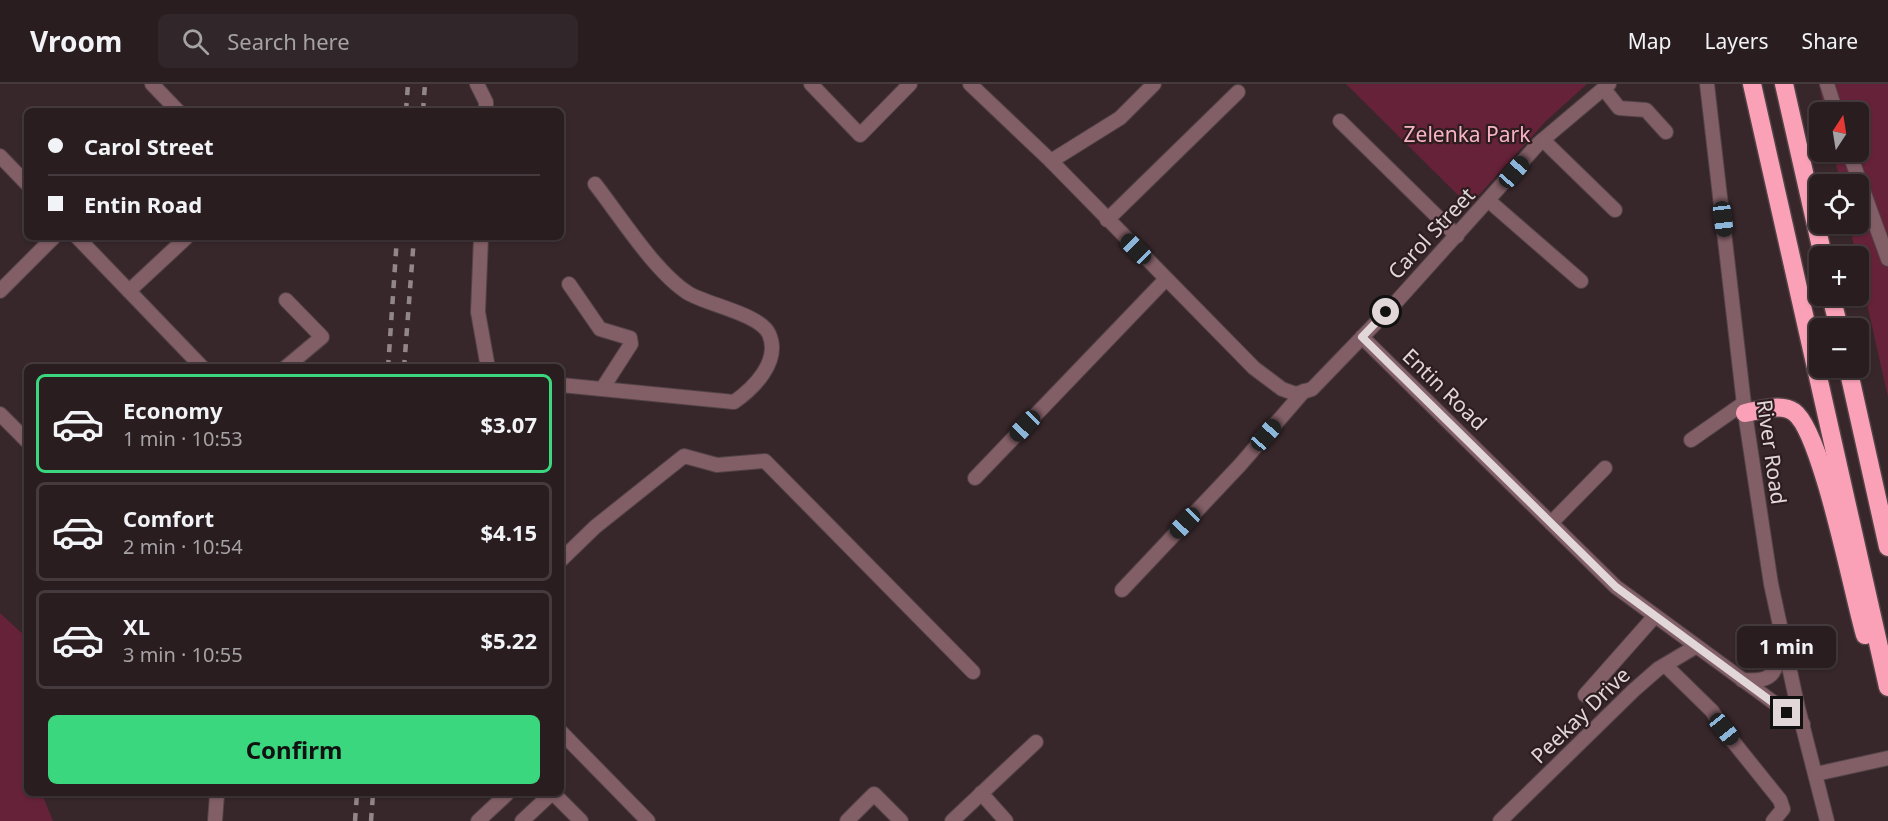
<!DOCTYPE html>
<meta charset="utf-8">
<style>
body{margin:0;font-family:"Noto Sans",sans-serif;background:#312629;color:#f1f3f6;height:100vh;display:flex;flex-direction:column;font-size:22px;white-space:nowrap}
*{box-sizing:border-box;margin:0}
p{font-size:20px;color:#a5a2a5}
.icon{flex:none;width:33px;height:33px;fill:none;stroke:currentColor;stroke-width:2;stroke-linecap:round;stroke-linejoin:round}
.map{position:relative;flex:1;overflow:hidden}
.drawer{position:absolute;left:24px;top:280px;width:540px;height:432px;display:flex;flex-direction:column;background:#291d20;border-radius:9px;box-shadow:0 2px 4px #0004,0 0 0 2px #453b3e}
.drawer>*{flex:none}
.guide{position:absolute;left:24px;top:24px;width:540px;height:132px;border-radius:9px;box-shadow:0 2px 4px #0004,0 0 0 2px #453b3e;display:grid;align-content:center;height:132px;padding:0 24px;background:#291d20}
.needle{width:39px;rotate:12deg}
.tools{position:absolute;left:1809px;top:18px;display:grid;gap:12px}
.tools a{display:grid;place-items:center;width:60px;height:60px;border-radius:9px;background:#291d20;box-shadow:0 2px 4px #0004,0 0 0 2px #453b3e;font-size:30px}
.end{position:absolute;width:27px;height:27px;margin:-14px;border:8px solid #e1d6d8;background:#111;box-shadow:0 0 0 3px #111}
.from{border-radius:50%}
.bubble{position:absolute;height:42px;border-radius:9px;background:#291d20;box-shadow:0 2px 4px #0004,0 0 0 2px #453b3e;font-size:20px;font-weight:700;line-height:42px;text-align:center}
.car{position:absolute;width:18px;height:36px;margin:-18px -9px;border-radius:8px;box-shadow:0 0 4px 2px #0007;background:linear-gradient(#222 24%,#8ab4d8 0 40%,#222 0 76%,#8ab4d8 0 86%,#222 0)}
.guide b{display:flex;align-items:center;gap:21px;height:57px;font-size:22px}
.guide b+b{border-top:2px solid #453b3e}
.guide i{width:15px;height:15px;background:#f1f3f6}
ul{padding:10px 0 0;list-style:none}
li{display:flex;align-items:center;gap:18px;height:99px;margin:0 12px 9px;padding:0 12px;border:3px solid #453b3e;border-radius:9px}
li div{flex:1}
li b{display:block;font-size:22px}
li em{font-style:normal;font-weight:700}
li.current{border-color:#3bd77e}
li>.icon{width:54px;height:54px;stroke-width:1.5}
.button{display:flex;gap:12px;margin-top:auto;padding:12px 24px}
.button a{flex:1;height:69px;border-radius:9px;background:#3bd77e;color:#111;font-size:24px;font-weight:700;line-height:69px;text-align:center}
header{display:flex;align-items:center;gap:36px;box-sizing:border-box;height:84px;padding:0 30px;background:#291d20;border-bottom:2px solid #453b3e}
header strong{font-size:28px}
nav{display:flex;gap:33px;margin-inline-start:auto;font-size:21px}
.search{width:420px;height:54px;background:#312629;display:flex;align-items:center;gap:15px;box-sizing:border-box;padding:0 21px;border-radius:9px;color:#a5a2a5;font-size:22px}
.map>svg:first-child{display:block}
.green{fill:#662238}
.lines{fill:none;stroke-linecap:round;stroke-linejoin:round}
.minor-casing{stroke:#524347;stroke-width:16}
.highway-casing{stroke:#524347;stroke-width:21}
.minor{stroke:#825e66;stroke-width:14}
.highway{stroke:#faa1b7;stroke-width:18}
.rail{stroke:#938689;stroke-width:4.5;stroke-dasharray:8 8;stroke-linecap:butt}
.route{stroke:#e1d6d8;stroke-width:8}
.labels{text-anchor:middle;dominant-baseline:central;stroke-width:4.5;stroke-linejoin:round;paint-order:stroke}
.park-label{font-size:21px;fill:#f8b3c3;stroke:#2d1d21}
.street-label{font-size:21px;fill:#e1d6d8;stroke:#2d1d21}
</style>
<header>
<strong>Vroom</strong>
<div class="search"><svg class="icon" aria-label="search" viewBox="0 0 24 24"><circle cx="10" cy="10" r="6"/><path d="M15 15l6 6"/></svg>Search here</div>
<nav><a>Map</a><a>Layers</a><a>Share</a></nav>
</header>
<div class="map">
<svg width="1888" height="737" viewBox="0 0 1888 737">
<rect width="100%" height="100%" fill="#37272b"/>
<g class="green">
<polygon points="1346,0 1587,0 1546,37 1469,122"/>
<polygon points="1819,0 1888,0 1888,313 1849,140 1858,140 1858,100 1841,100 1833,68 1858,68 1858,28 1824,28"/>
<polygon points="0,529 26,553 27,710 42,710 53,737 0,737"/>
</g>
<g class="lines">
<defs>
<g id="minor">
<polyline points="152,0 178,27"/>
<polyline points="477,0 486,18 486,27"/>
<polyline points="811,0 860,51 910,0"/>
<polyline points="970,0 1051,77 1254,284 1282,305 1296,310 1312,305 1398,216 1539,59 1609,0"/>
<polyline points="1707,0 1745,329 1771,500 1798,624 1827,737"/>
<polyline points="1827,0 1836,28"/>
<polyline points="1604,5 1619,24 1646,26 1666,48"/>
<polyline points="1340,37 1457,152"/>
<polyline points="1543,56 1615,126"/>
<polyline points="1849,68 1888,175"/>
<polyline points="0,72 27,100"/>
<polyline points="1051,77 1120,34 1154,0"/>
<polyline points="1489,117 1581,197"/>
<polyline points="1107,136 1238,8"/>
<polyline points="77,153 203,284"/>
<polyline points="481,153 478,228 488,284"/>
<polyline points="569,200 600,245 630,254 631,260 602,305"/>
<polyline points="0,207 54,153"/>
<polyline points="129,207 187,153"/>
<polyline points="1362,253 1616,503 1803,640"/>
<polyline points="285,284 322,253 286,216"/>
<path d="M561,301l173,17c20,-14 47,-41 35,-68 -9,-20 -61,-29 -81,-41 -33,-21 -68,-77 -93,-109"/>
<polyline points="0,330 27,357"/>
<polyline points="1691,356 1744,319"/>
<polyline points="975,394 1166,195"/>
<polyline points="1551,439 1605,384"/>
<polyline points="561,476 595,443 684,372 717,381 765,377 973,588"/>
<polyline points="1122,506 1240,381 1304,307"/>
<polyline points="1665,581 1712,627 1723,645 1780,716 1783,725 1773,737"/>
<path d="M1742,596c31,2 34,-5 38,-34"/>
<polyline points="1585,611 1654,533"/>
<polyline points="561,648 648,737"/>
<polyline points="1816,690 1888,674"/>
<polyline points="981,709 1006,737"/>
<polyline points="554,710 581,737"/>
<polyline points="215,737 217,710"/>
<polyline points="478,737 507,710"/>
<polyline points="522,737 551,710"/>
<polyline points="847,737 874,710 901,737"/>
<polyline points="952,737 1036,658"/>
<polyline points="1500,737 1634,606 1658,585 1695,563"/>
</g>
<g id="highway">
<polyline points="1752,0 1888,603"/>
<polyline points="1784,0 1823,172"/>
<polyline points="1831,212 1839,244"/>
<polyline points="1848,284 1888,463"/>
<path d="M1745,329c15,-3 36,-10 49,-1 28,20 59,182 71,223"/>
</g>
</defs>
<use href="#minor" class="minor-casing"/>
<use href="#highway" class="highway-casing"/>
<use href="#minor" class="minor"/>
<use href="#highway" class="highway"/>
<g class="rail">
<polyline points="406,27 408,0"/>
<polyline points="423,27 425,0"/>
<polyline points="388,284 397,153"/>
<polyline points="404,284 414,153"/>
<polyline points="355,737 357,710"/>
<polyline points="371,737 373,710"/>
</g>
</g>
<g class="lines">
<polyline class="route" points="1386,228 1362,253 1616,503 1787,629"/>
</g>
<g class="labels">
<g class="park-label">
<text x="1467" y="50">Zelenka Park</text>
</g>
<g class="street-label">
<text transform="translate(1431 149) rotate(-47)">Carol Street</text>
<text transform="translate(1445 305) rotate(44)">Entin Road</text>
<text transform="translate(1772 368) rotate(82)">River Road</text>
<text transform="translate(1580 631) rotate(-44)">Peekay Drive</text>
</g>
</g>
</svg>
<div class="tools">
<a><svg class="needle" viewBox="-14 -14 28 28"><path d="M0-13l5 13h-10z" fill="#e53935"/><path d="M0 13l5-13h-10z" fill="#a5a2a5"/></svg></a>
<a><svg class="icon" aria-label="locate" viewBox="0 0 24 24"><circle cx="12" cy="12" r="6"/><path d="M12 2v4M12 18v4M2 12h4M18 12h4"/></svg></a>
<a>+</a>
<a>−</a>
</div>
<i class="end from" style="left:1386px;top:228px"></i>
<i class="end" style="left:1787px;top:629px"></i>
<div class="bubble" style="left:1737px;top:542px;width:99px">1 min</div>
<i class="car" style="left:1514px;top:88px;rotate:41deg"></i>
<i class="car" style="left:1723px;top:135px;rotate:173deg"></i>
<i class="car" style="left:1136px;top:165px;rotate:315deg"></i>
<i class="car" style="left:1025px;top:342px;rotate:224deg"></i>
<i class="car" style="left:1266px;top:351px;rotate:41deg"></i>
<i class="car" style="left:1185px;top:439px;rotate:224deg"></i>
<i class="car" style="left:1724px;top:645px;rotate:141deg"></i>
<div class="guide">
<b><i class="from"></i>Carol Street</b>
<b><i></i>Entin Road</b>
</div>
<section class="drawer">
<ul>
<li class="current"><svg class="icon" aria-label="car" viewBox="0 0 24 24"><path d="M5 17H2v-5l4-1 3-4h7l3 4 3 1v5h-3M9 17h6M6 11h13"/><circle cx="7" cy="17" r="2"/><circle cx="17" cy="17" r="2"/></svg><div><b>Economy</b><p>1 min · 10:53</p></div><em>$3.07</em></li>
<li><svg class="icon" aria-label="car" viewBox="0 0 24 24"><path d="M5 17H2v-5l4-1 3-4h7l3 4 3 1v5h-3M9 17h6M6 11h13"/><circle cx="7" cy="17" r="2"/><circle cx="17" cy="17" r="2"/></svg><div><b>Comfort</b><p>2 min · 10:54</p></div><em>$4.15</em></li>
<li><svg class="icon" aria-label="car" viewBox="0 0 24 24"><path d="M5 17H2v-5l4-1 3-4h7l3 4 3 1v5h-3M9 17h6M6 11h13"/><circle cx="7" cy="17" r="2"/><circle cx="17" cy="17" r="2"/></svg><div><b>XL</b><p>3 min · 10:55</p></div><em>$5.22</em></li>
</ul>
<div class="button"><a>Confirm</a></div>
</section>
</div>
